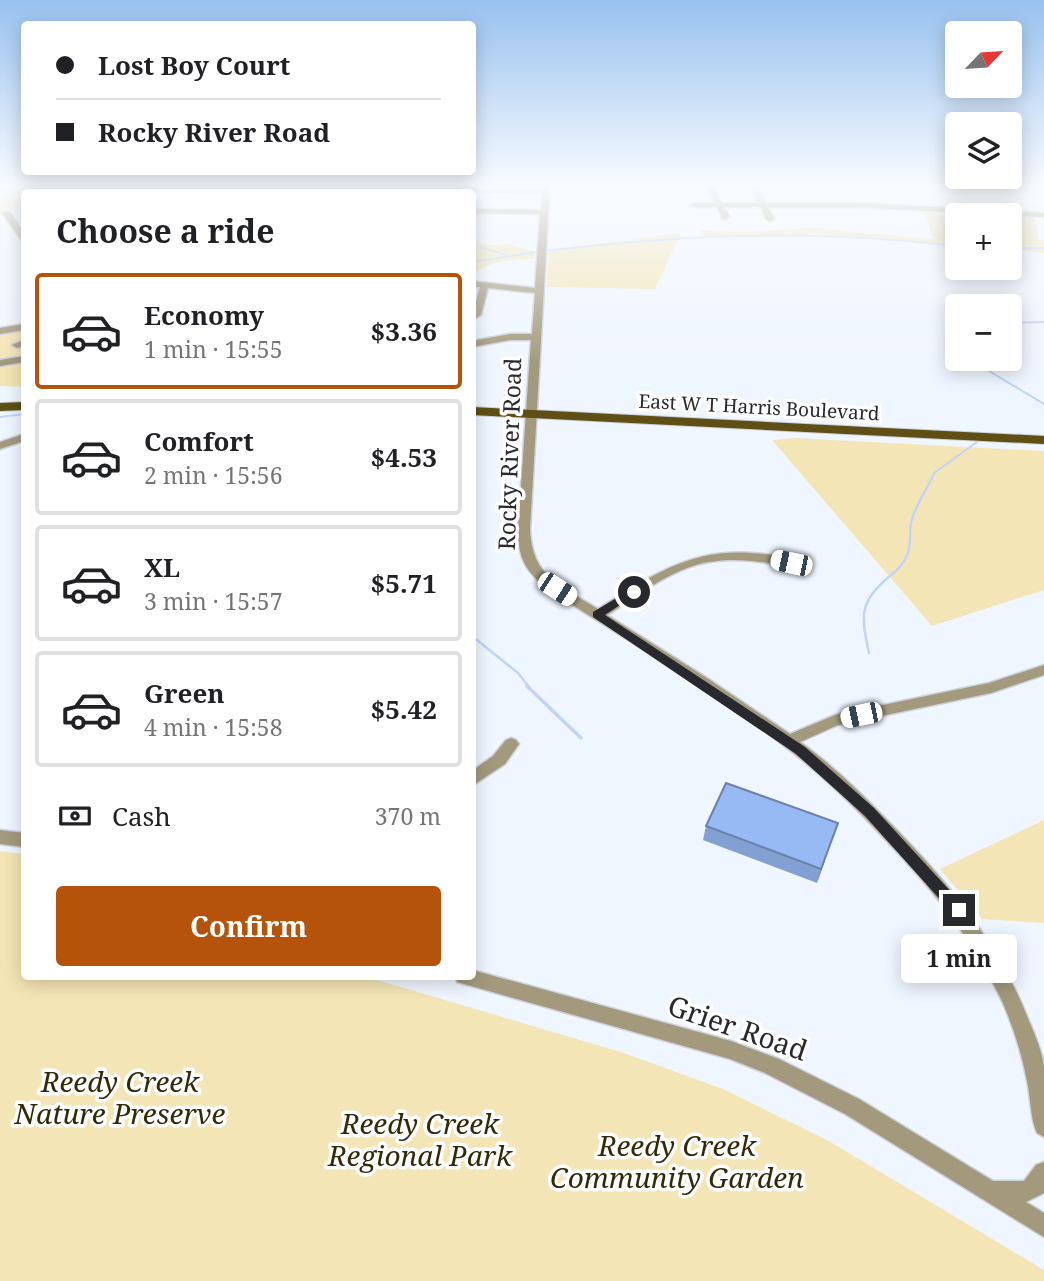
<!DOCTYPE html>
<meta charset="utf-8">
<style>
body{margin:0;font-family:"Noto Serif",serif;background:#f6f6f6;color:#202124;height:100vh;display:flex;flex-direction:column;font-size:26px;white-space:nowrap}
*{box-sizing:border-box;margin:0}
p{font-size:23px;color:#757577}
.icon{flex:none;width:38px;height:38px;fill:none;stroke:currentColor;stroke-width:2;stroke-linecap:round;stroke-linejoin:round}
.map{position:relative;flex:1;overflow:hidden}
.panel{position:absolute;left:21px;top:189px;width:455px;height:791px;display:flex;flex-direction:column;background:#fff;border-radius:7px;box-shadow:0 4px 18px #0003}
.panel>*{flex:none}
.banner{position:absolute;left:21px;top:21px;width:455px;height:154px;border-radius:7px;box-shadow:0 4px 18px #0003;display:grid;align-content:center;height:154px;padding:0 35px;background:#fff}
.needle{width:46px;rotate:65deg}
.buttons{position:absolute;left:945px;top:21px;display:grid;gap:14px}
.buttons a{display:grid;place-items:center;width:77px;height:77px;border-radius:7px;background:#fff;box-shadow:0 4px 18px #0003;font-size:35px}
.end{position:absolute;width:32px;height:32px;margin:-16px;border:9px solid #27292e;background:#fff;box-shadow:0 0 0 4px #fff}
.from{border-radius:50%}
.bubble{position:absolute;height:49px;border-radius:7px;background:#fff;box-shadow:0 4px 18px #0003;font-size:23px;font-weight:700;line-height:49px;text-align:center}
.car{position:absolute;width:21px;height:42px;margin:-21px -10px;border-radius:9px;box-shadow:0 0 5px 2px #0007;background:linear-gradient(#fff 24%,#345 0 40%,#fff 0 76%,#345 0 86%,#fff 0)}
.banner b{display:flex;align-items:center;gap:24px;height:66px;font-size:26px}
.banner b+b{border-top:2px solid #e0e0e0}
.banner i{width:18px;height:18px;background:#202124}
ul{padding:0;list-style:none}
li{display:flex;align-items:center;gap:21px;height:116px;margin:0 14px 10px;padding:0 21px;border:4px solid #e0e0e0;border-radius:7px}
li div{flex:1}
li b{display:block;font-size:26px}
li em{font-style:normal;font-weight:700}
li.active{border-color:#b45309}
li>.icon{width:63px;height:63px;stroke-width:1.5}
h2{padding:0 35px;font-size:32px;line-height:84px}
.pay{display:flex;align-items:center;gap:18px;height:77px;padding:0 35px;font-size:26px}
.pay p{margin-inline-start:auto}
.cta{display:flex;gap:14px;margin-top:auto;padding:14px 35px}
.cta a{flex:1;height:80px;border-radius:7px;background:#b45309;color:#fff;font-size:28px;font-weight:700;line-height:80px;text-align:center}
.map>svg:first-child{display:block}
.green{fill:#f4e5b6}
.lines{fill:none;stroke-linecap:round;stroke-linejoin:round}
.stream-far2{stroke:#c0d5f9;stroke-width:2}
.stream-far1{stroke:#c0d5f9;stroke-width:2.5}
.stream{stroke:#c0d5f9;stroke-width:3.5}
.minor-casing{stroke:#ccd1d9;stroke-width:3}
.major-casing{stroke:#ccd1d9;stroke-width:2}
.minor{fill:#a39a7d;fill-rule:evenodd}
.major{fill:#5f4f14;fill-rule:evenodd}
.wall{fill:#83a0d2}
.shaded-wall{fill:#6a82ab}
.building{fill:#98baf4;stroke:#6a82ab;stroke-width:2}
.route{fill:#27292e}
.labels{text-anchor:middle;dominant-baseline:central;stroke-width:7;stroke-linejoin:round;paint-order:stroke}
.far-street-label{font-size:19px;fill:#27292e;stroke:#fff}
.street-label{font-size:23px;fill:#27292e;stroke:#fff}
.near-street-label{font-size:28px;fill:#27292e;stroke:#fff}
.near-park-label{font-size:28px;font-style:italic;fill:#322909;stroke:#fff}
</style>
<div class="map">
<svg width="1044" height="1281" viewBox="0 0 1044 1281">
<rect width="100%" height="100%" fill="#f0f6ff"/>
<g class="green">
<polygon points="0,184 177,184 127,192 24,192 24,209 0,215"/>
<polygon points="294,184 433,184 429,192 302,192"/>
<polygon points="923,211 990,215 957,215 957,247 818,234 752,238 705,236 699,230 744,232 814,228 934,239"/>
<polygon points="1010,216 1035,217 1039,240 1044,240 1044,253 1010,249"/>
<polygon points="681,233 655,289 547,287 549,250"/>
<path d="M473,241l13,4 22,-1 26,7v8c-19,0 -48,2 -61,16z"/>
<polygon points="24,331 24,387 0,386 0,335"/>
<polygon points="794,438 1044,451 1044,590 932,626 772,440"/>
<polygon points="1044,820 1044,923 982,919 940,869"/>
<polygon points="0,851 24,854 24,976 367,977 621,1052 723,1089 827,1140 1044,1270 1044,1281 0,1281"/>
</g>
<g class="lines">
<g class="stream-far2">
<polyline points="315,184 327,192"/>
<polyline points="472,245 506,255"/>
<polyline points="1010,248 1044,248"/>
<path d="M546,251c138,-17 273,-22 411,-5"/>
<polyline points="472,262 537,252"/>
<polyline points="1010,323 1044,322"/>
<polyline points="980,359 989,371 1044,404"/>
<polyline points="0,417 24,414"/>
<polyline points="931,480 934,473 977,442"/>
</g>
<g class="stream-far1">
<polyline points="472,636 518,673 529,687"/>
<path d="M869,653c-6,-30 -12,-47 13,-70 11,-11 19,-13 25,-28 5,-11 2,-21 4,-32 3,-15 14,-31 21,-45"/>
</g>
<polyline class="stream" points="527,686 581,738"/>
<defs>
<g id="minor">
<polygon points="268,184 295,185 291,187 218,192 190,192 194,190"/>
<path d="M542,184h8l-20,345c2,49 30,56 68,80 71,-45 110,-70 198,-49l1,3 -6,4c-27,-5 -54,-10 -82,-5 -37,6 -70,33 -102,53l100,63 83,56 45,-19 154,-32 55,-18v10l-53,18 -153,32 -38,17c31,22 58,48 84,75 60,60 114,124 145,204 6,14 13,30 15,46 0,22 0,47 0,70l-7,-4c-7,-16 -6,-34 -10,-52 -5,-27 -14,-55 -25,-80 -26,-55 -63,-104 -104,-148 -29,-31 -58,-62 -91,-89 -78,-65 -169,-117 -255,-172 -25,-19 -34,-31 -34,-63l13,-189h-21l-38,7v-6l38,-7h22l3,-41 -47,-5 -7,27 -5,3 -4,-1 8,-30h-8v-6l63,7 5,-74 -68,-1v-4l69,1 1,-17 -102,-1 -4,-2 4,-2 102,1z"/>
<polygon points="705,184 712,184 722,203 758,203 750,184 757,184 766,203 857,203 1044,213 1044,217 857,207 768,207 774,219 770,221 766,219 761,207 724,207 730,217 726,219 723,219 717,207 694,207 690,205 694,203 714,203"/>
<polygon points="4,212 10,212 24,233 24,240 21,240 3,214"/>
<polygon points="24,324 24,330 0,334 0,328"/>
<polygon points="24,340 24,346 17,348 12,345"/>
<polygon points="24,356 24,362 0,366 0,360"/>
<polygon points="24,434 24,441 0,449 0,442"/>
<polygon points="511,738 516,740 519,744 505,764 472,786 472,771 493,756 506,740"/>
<polygon points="0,830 24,833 24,847 0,844"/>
<polygon points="472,970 731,1041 779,1059 859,1099 993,1181 1024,1181 1036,1165 1044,1162 1044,1193 1026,1202 1044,1213 1044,1237 845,1114 765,1073 730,1059 457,982 455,976 472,976"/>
</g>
<g id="major">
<polygon points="24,402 24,410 0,411 0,403"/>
<polygon points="472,407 1044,436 1044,444 472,415"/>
</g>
</defs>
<use href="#minor" class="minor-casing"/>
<use href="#major" class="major-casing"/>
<use href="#minor" class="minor"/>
<use href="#major" class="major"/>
</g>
<polygon class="wall" points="838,823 817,883 703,840 706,826"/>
<polygon class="shaded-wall" points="838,823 833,837 817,883 821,869"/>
<polygon class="building" points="726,783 838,823 821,869 706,826"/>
<linearGradient id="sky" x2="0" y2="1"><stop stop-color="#98c1ef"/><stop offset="0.51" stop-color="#f8fbff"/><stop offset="1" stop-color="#f8fbff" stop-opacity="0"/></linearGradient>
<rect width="1044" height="364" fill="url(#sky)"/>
<polygon class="route" points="630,590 639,592 605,615 805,747 874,808 964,906 966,910 964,915 954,915 865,816 796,754 593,617 593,612"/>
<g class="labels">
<g class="far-street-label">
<text transform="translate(759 407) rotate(3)">East W T Harris Boulevard</text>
</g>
<g class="street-label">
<text transform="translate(509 454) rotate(-88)">Rocky River Road</text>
</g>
<g class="near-street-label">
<text transform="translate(738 1027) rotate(19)">Grier Road</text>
</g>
<g class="near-park-label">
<text x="120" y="1081">Reedy Creek<tspan x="120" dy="32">Nature Preserve</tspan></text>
<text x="420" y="1123">Reedy Creek<tspan x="420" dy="32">Regional Park</tspan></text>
<text x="677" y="1145">Reedy Creek<tspan x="677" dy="32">Community Garden</tspan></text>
</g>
</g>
</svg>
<div class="buttons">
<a><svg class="needle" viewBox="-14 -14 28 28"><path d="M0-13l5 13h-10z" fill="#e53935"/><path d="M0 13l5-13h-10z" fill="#757577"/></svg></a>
<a><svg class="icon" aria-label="layers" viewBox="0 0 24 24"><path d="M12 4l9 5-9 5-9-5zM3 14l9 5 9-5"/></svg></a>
<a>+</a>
<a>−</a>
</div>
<i class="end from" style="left:634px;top:592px"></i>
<i class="end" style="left:959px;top:910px"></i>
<div class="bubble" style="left:901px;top:934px;width:116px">1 min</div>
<i class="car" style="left:791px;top:563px;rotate:282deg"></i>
<i class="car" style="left:557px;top:589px;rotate:123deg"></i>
<i class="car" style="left:861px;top:715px;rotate:258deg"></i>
<div class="banner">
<b><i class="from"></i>Lost Boy Court</b>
<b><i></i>Rocky River Road</b>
</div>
<section class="panel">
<h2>Choose a ride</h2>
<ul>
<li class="active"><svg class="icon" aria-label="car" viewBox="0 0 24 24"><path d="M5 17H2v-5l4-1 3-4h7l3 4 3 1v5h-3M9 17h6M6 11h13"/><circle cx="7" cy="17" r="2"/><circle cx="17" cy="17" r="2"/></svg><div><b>Economy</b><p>1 min · 15:55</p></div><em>$3.36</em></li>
<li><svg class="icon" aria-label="car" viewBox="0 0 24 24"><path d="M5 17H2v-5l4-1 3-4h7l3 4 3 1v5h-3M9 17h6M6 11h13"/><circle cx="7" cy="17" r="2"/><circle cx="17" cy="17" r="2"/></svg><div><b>Comfort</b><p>2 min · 15:56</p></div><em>$4.53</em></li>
<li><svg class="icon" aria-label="car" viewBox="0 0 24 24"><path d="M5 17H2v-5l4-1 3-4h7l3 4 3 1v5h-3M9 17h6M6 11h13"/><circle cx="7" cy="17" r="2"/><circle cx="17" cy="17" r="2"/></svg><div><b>XL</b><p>3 min · 15:57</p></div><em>$5.71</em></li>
<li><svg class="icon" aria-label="car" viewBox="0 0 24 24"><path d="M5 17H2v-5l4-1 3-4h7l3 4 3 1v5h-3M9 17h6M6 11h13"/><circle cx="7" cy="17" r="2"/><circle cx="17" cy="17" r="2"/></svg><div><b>Green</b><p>4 min · 15:58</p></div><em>$5.42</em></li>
</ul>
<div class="pay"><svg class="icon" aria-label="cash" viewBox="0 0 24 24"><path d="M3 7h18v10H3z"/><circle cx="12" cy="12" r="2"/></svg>Cash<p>370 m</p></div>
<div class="cta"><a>Confirm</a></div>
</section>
</div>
